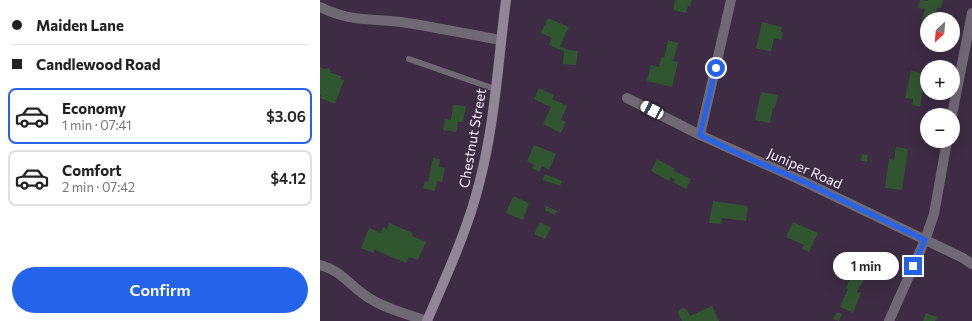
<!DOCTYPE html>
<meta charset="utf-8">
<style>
body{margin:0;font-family:Commissioner,sans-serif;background:#f2f2f2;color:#222;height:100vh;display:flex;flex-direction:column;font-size:15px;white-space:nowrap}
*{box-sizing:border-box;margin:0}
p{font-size:13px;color:#767676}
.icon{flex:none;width:22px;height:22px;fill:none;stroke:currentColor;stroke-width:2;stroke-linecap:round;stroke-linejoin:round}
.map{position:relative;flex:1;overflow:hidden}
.side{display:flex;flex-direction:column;background:#fff;width:320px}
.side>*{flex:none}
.hud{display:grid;align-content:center;height:88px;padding:0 12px;background:#fff}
.needle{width:26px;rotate:206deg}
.fabs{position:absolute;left:600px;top:12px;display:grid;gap:8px}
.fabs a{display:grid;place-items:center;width:40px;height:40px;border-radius:50%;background:#fff;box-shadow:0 4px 16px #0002;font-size:20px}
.end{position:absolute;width:18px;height:18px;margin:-9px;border:5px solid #2563eb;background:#fff;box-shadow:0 0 0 2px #fff}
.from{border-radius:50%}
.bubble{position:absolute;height:28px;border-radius:14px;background:#fff;box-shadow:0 4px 16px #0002;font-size:13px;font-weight:600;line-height:28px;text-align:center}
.car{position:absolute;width:12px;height:24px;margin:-12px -6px;border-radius:5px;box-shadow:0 0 3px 1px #0007;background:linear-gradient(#fff 24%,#345 0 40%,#fff 0 76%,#345 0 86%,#fff 0)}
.hud b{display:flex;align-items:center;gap:14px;height:38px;font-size:15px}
.hud b+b{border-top:1px solid #e0e0e0}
.hud i{width:10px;height:10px;background:#222}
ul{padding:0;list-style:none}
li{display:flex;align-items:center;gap:12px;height:56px;margin:0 8px 6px;padding:0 4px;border:2px solid #e0e0e0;border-radius:8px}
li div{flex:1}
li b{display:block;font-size:15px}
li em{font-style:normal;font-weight:600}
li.current{border-color:#2563eb}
li>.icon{width:36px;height:36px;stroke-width:1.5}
.cta{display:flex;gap:8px;margin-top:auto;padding:8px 12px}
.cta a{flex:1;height:46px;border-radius:24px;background:#2563eb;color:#fff;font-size:16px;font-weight:600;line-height:46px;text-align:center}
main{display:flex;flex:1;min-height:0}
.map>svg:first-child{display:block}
.building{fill:#305630}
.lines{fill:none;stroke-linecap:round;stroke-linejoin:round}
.lane{stroke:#706874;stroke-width:6}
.street{stroke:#706874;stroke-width:10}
.secondary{stroke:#928598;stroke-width:10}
.route{stroke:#2563eb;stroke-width:5}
.labels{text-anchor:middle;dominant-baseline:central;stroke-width:3;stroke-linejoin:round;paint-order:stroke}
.street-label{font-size:14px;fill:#f8eefd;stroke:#3d2c43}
</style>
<main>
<section class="side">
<div class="hud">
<b><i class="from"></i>Maiden Lane</b>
<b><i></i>Candlewood Road</b>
</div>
<ul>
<li class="current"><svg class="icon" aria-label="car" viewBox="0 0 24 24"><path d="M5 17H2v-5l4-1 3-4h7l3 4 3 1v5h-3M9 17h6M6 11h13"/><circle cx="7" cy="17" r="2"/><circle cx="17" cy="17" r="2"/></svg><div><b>Economy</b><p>1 min · 07:41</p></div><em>$3.06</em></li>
<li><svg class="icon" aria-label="car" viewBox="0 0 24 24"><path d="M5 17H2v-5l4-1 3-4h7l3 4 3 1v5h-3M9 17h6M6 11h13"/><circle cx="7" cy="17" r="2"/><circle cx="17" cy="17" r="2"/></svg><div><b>Comfort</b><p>2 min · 07:42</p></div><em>$4.12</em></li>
</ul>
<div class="cta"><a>Confirm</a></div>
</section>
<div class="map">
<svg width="652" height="321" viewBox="0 0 652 321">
<rect width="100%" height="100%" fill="#3d2c43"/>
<g class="building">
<polygon points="355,0 372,0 370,6 368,6 366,13 353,10"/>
<polygon points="600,0 608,1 608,0 623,0 621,8 617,8 614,19 607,19 607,27 601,25 605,9 598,8"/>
<polygon points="228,18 249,27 240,46 249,50 258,51 256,65 243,64 244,51 229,45 232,38 221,33"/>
<polygon points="442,22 462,27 461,32 463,32 461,40 454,38 451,52 436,48"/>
<polygon points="348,40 358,43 353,61 358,62 352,87 327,81 331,65 339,67 341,57 344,58"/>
<polygon points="0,67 4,69 9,68 11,73 21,76 20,79 24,80 15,104 0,98 1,95 0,95"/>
<polygon points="591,71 607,74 605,89 603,89 600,107 592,105 593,99 585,98"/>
<polygon points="219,88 234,95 232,99 247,106 241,120 246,122 241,133 223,124 231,107 214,99"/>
<polygon points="441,92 458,95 455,108 453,108 450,123 435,120"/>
<polygon points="133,105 146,106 143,122 138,122 136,132 123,130 125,119 131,120"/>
<polygon points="214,145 236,154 229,170 222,166 219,172 212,168 214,165 207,161"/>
<polygon points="576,147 588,149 582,190 565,188 569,159 574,160"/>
<polygon points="542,154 548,155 547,162 540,160"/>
<polygon points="113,158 120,159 119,167 125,168 122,182 117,181 115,191 103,188 105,181 108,182"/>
<polygon points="337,159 355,169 354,171 371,179 366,189 353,182 355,179 351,177 349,181 331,171"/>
<polygon points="225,174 242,181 240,186 223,180"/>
<polygon points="193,196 209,203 203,220 186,213"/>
<polygon points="393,201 428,206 426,221 402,218 401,224 389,223"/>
<polygon points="226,206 237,211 235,215 225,210"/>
<polygon points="220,222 231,228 225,239 214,234"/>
<polygon points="473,222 498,233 489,252 482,249 484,245 466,237"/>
<polygon points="69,223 93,233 92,236 106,242 98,260 89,257 86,263 55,250 53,253 41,248 49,228 61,233 63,227 67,229"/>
<polygon points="536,270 546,274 541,286 540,285 537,292 541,293 533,313 520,307 528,289 526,288 530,279 532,280"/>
<polygon points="392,306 399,321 362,321 358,313 360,309 363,308 367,310 370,316"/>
<polygon points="517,312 522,314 519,321 513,319"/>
<polygon points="606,313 617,317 615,321 603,321"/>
</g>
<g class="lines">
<polyline class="lane" points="89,59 175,89"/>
<g class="street">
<path d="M0,7c30,15 49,11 81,15 33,5 67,12 100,18"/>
<polyline points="307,98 380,135 487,183 643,258 652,264"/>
<polyline points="632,115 652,13"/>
<polyline points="380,135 411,0"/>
<path d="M0,265c21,5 31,22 49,33 17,11 38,16 58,23"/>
<polyline points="569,321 605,240 614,214 627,141"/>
</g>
<path class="secondary" d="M107,321c19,-45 40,-89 52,-137 16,-60 19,-123 27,-184"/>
</g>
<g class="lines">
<polyline class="route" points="396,68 380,135 426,157 487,183 605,240 593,266"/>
</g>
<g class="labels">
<g class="street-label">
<text transform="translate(152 138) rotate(-80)">Chestnut Street</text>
<text transform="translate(485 168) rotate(24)">Juniper Road</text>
</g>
</g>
</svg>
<div class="fabs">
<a><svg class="needle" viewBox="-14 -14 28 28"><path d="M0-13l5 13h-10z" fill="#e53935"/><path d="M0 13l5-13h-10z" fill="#767676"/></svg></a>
<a>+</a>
<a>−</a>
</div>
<i class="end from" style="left:396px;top:68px"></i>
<i class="end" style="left:593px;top:266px"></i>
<div class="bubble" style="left:513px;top:252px;width:66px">1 min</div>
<i class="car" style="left:332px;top:110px;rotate:298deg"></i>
</div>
</main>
